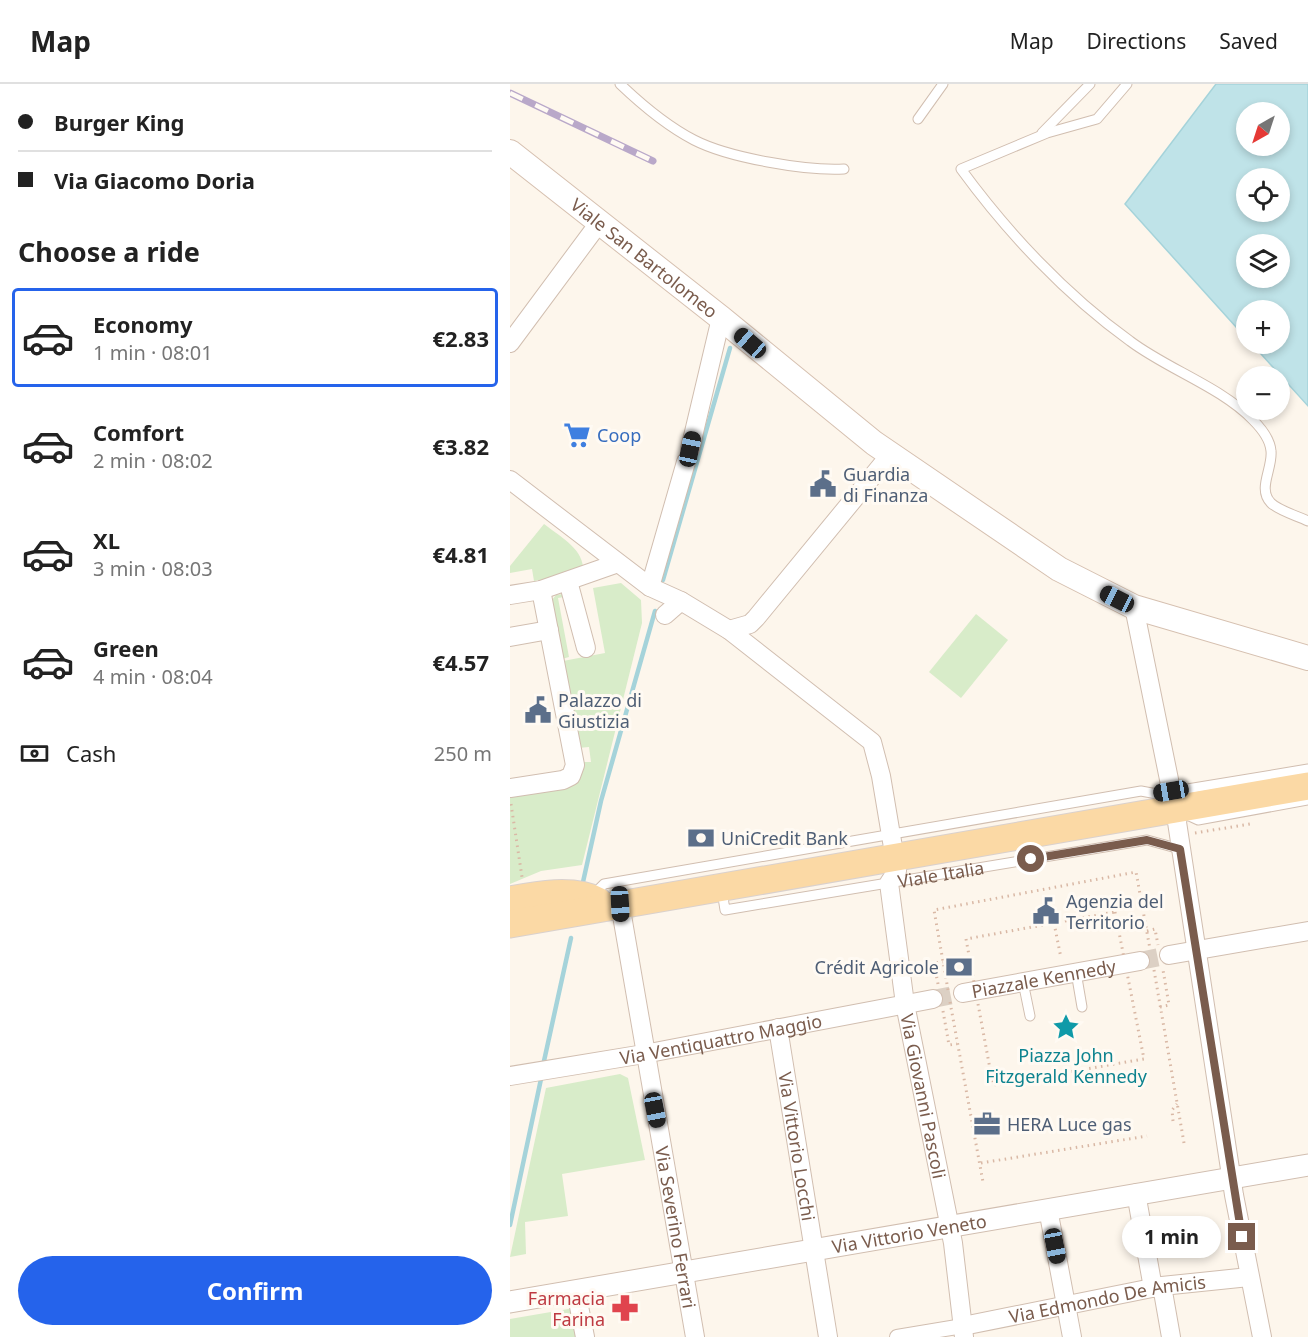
<!DOCTYPE html>
<meta charset="utf-8">
<style>
body{margin:0;font-family:"Noto Sans",sans-serif;background:#f6f6f6;color:#222;height:100vh;display:flex;flex-direction:column;font-size:22px;white-space:nowrap}
*{box-sizing:border-box;margin:0}
p{font-size:20px;color:#767676}
.icon{flex:none;width:33px;height:33px;fill:none;stroke:currentColor;stroke-width:2;stroke-linecap:round;stroke-linejoin:round}
.map{position:relative;flex:1;overflow:hidden}
.details{display:flex;flex-direction:column;background:#fff;width:510px}
.details>*{flex:none}
.hud{display:grid;align-content:center;height:132px;padding:0 18px;background:#fff}
.needle{width:39px;rotate:219deg}
.buttons{position:absolute;left:726px;top:18px;display:grid;gap:12px}
.buttons a{display:grid;place-items:center;width:54px;height:54px;border-radius:50%;background:#fff;box-shadow:0 3px 9px #0003;font-size:30px}
.end{position:absolute;width:27px;height:27px;margin:-14px;border:8px solid #7a5c4d;background:#fff;box-shadow:0 0 0 3px #fff}
.from{border-radius:50%}
.bubble{position:absolute;height:42px;border-radius:21px;background:#fff;box-shadow:0 3px 9px #0003;font-size:20px;font-weight:700;line-height:42px;text-align:center}
.car{position:absolute;width:18px;height:36px;margin:-18px -9px;border-radius:8px;box-shadow:0 0 4px 2px #0007;background:linear-gradient(#222 24%,#8ab4d8 0 40%,#222 0 76%,#8ab4d8 0 86%,#222 0)}
.hud b{display:flex;align-items:center;gap:21px;height:57px;font-size:22px}
.hud b+b{border-top:2px solid #e0e0e0}
.hud i{width:15px;height:15px;background:#222}
ul{padding:0;list-style:none}
li{display:flex;align-items:center;gap:18px;height:99px;margin:0 12px 9px;padding:0 6px;border:3px solid transparent;border-radius:6px}
li div{flex:1}
li b{display:block;font-size:22px}
li em{font-style:normal;font-weight:700}
li.on{border-color:#2563eb}
li>.icon{width:54px;height:54px;stroke-width:1.5}
h2{padding:0 18px;font-size:27px;line-height:72px}
.pay{display:flex;align-items:center;gap:15px;height:66px;padding:0 18px;font-size:22px}
.pay p{margin-inline-start:auto}
.primary-button{display:flex;gap:12px;margin-top:auto;padding:12px 18px}
.primary-button a{flex:1;height:69px;border-radius:36px;background:#2563eb;color:#fff;font-size:24px;font-weight:700;line-height:69px;text-align:center}
header{display:flex;align-items:center;gap:36px;box-sizing:border-box;height:84px;padding:0 30px;background:#fff;border-bottom:2px solid #e0e0e0}
header strong{font-size:28px}
nav{display:flex;gap:33px;margin-inline-start:auto;font-size:21px}
main{display:flex;flex:1;min-height:0}
.map>svg:first-child{display:block}
.green{fill:#d8ecc9}
.water{fill:#bfe3e8;stroke:#a5d3da;stroke-width:1.5;fill-rule:evenodd}
.lines{fill:none;stroke-linecap:round;stroke-linejoin:round}
.stream{stroke:#a5d3da;stroke-width:4.5}
.minor-tunnel{stroke:#dcd0c4;stroke-width:18;stroke-dasharray:18 9;stroke-linecap:butt}
.service-casing{stroke:#d1beb0;stroke-width:11}
.pedestrian-casing{stroke:#d1beb0;stroke-width:16}
.minor-casing{stroke:#d1beb0;stroke-width:20}
.tertiary-casing{stroke:#d1beb0;stroke-width:23}
.secondary-casing{stroke:#d6c0b0;stroke-width:26}
.primary-casing{stroke:#dad1cd;stroke-width:29}
.path{stroke:#d9b8a5;stroke-width:3;stroke-dasharray:1.5 4.5;stroke-linecap:butt}
.service{stroke:#fff;stroke-width:9}
.pedestrian{stroke:#fff;stroke-width:14}
.minor{stroke:#fff;stroke-width:18}
.tertiary{stroke:#fff;stroke-width:21}
.secondary{stroke:#fff;stroke-width:24}
.primary{stroke:#fbd9a5;stroke-width:27}
.rail-casing{stroke:#b9a8c9;stroke-width:7}
.rail{stroke:#fffaf3;stroke-width:4.5;stroke-dasharray:14;stroke-linecap:butt}
.route{stroke:#7a5c4d;stroke-width:8}
.labels{text-anchor:middle;dominant-baseline:central;stroke-width:6;stroke-linejoin:round;paint-order:stroke}
.street-label{font-size:18px;fill:#7a5c4d;stroke:#fffaf3}
.shop-label{font-size:18px;fill:#366cbe;stroke:#fffaf3;text-anchor:start}
.service-label{font-size:18px;fill:#4e5e75;stroke:#fffaf3;text-anchor:start}
.culture-label{font-size:18px;fill:#0d838f;stroke:#fffaf3}
.health-label{font-size:18px;fill:#be3a42;stroke:#fffaf3;text-anchor:end}
</style>
<header>
<strong>Map</strong>
<nav><a>Map</a><a>Directions</a><a>Saved</a></nav>
</header>
<main>
<section class="details">
<div class="hud">
<b><i class="from"></i>Burger King</b>
<b><i></i>Via Giacomo Doria</b>
</div>
<h2>Choose a ride</h2>
<ul>
<li class="on"><svg class="icon" aria-label="car" viewBox="0 0 24 24"><path d="M5 17H2v-5l4-1 3-4h7l3 4 3 1v5h-3M9 17h6M6 11h13"/><circle cx="7" cy="17" r="2"/><circle cx="17" cy="17" r="2"/></svg><div><b>Economy</b><p>1 min · 08:01</p></div><em>€2.83</em></li>
<li><svg class="icon" aria-label="car" viewBox="0 0 24 24"><path d="M5 17H2v-5l4-1 3-4h7l3 4 3 1v5h-3M9 17h6M6 11h13"/><circle cx="7" cy="17" r="2"/><circle cx="17" cy="17" r="2"/></svg><div><b>Comfort</b><p>2 min · 08:02</p></div><em>€3.82</em></li>
<li><svg class="icon" aria-label="car" viewBox="0 0 24 24"><path d="M5 17H2v-5l4-1 3-4h7l3 4 3 1v5h-3M9 17h6M6 11h13"/><circle cx="7" cy="17" r="2"/><circle cx="17" cy="17" r="2"/></svg><div><b>XL</b><p>3 min · 08:03</p></div><em>€4.81</em></li>
<li><svg class="icon" aria-label="car" viewBox="0 0 24 24"><path d="M5 17H2v-5l4-1 3-4h7l3 4 3 1v5h-3M9 17h6M6 11h13"/><circle cx="7" cy="17" r="2"/><circle cx="17" cy="17" r="2"/></svg><div><b>Green</b><p>4 min · 08:04</p></div><em>€4.57</em></li>
</ul>
<div class="pay"><svg class="icon" aria-label="cash" viewBox="0 0 24 24"><path d="M3 7h18v10H3z"/><circle cx="12" cy="12" r="2"/></svg>Cash<p>250 m</p></div>
<div class="primary-button"><a>Confirm</a></div>
</section>
<div class="map">
<svg width="798" height="1253" viewBox="0 0 798 1253">
<rect width="100%" height="100%" fill="#fdf6ec"/>
<g class="green">
<path d="M34,440c14,11 38,24 39,43l-11,7 -38,7 -2,-12 -22,4v-7z"/>
<polygon points="111,499 131,516 132,539 72,781 31,787 0,800 0,709 71,678 81,678 79,663 68,664 53,577 95,569 83,504"/>
<polygon points="59,509 60,512 48,514 59,573 52,575 42,516 46,511"/>
<polygon points="466,530 498,556 451,614 419,588"/>
<polygon points="110,990 118,994 135,1076 52,1090 58,1132 15,1138 16,1170 0,1173 36,1004"/>
<polygon points="64,1224 69,1253 0,1253 0,1235"/>
</g>
<path class="water" d="M706,0h92v322l-56,-62h28v-34h-34v28l-121,-134zM736,28h34v34h-34zM736,94h34v34h-34zM736,160h34v34h-34z"/>
<g class="lines">
<g class="stream">
<polyline points="153,496 220,264"/>
<polyline points="73,798 91,717 145,527"/>
<polyline points="34,977 61,854"/>
<polyline points="0,1141 31,995"/>
</g>
<g class="minor-tunnel">
<polyline points="630,877 659,871"/>
<polyline points="423,915 453,909"/>
</g>
<defs>
<g id="service">
<path d="M110,0c22,21 47,42 74,56 35,18 112,31 150,29"/>
<path d="M617,0l-30,35 -50,14 -86,36c46,63 105,126 169,172 37,28 91,46 123,79 8,8 17,19 18,31 2,17 -14,38 0,52 8,8 27,13 37,18"/>
<polyline points="408,35 433,0"/>
<polyline points="532,49 580,0"/>
<polyline points="675,730 688,736 798,716"/>
<path id="s1" d="M212,807l3,19 422,-70 33,9"/>
<polyline points="83,811 94,800 631,707 647,710 798,685"/>
<polyline points="566,888 572,923"/>
<polyline points="513,898 520,932"/>
</g>
<polyline id="pedestrian" points="387,1253 453,1242"/>
<g id="minor">
<polyline points="0,259 89,139"/>
<polyline points="180,365 211,234"/>
<path id="s2" d="M0,396l140,107 31,14 48,29 143,112 9,34 16,95 -8,12 16,121 48,239 11,94"/>
<polyline points="58,497 76,564"/>
<polyline points="140,503 176,378"/>
<polyline points="0,511 31,506 108,479"/>
<polyline points="624,523 665,725 724,1111 752,1253"/>
<polyline points="155,531 171,517"/>
<polyline points="219,546 240,540 246,534 380,371"/>
<polyline points="0,553 39,546"/>
<polyline points="0,704 53,696 61,692 65,681 31,506"/>
<path id="s3" d="M110,820l75,433"/>
<polyline points="659,871 798,847"/>
<path id="s4" d="M453,909l177,-32"/>
<path id="s5" d="M268,944l50,309"/>
<path id="s6" d="M0,992l134,-22 289,-55"/>
<polyline points="626,1109 643,1204"/>
<polyline points="538,1125 562,1253"/>
<polyline points="652,1202 661,1253"/>
<polyline points="66,1207 75,1253"/>
<path id="s7" d="M453,1242l199,-40 87,-9"/>
</g>
<g id="tertiary">
<path id="s8" d="M0,1218l798,-137"/>
</g>
<g id="secondary">
<path id="s9" d="M0,68l211,166 153,125 185,126 75,38 174,51"/>
</g>
<g id="primary">
<path d="M0,816c26,-5 64,-12 88,1"/>
<polyline points="0,840 798,702"/>
</g>
</defs>
<use href="#service" class="service-casing"/>
<use href="#pedestrian" class="pedestrian-casing"/>
<use href="#minor" class="minor-casing"/>
<use href="#tertiary" class="tertiary-casing"/>
<use href="#secondary" class="secondary-casing"/>
<use href="#primary" class="primary-casing"/>
<g class="path">
<polyline points="1,720 12,793"/>
<polyline points="685,749 740,740"/>
<polygon points="605,828 634,975 483,1001 456,855"/>
<polyline points="544,839 551,874"/>
<polyline points="637,847 645,845 648,861"/>
<polyline points="644,886 674,1059"/>
<polyline points="428,900 424,879 433,878"/>
<polyline points="438,906 424,826 626,788 640,865"/>
<polyline points="440,918 473,1098"/>
<polyline points="650,923 659,921 653,886"/>
<polyline points="433,927 439,961 447,960"/>
<polyline points="663,1037 662,1026 667,1020"/>
<polyline points="471,1079 637,1052"/>
</g>
<use href="#service" class="service"/>
<use href="#pedestrian" class="pedestrian"/>
<use href="#minor" class="minor"/>
<use href="#tertiary" class="tertiary"/>
<use href="#secondary" class="secondary"/>
<use href="#primary" class="primary"/>
<defs>
<polyline id="rail" points="0,9 143,77"/>
</defs>
<use href="#rail" class="rail-casing"/>
<use href="#rail" class="rail"/>
</g>
<g class="lines">
<polyline class="route" points="521,775 637,756 670,765 732,1153"/>
</g>
<defs>
<symbol id="supermarket-bare" viewBox="-9 -9 18 18"><path d="M-6-5.5h2.5l.6 2H6L4.5 2H-2.5L-4.4-4H-6ZM-1.5 3.2a1.3 1.3 0 1 0 .1 0ZM3 3.2a1.3 1.3 0 1 0 .1 0Z" fill="#3f7fe0" stroke="#fffaf3" stroke-width="2.5" paint-order="stroke"/></symbol>
<symbol id="civic-bare" viewBox="-9 -9 18 18"><path d="M-.6-6.5H3V-4.5H.6V-3L4-1V1h2V6H-6V1h2V-1L-.6-3ZM-1.2 2.5V6h2.4V2.5Z" fill="#5c6f8a" stroke="#fffaf3" stroke-width="2.5" paint-order="stroke"/></symbol>
<symbol id="bank-bare" viewBox="-9 -9 18 18"><path d="M-6-4H6V4H-6ZM0-2.3a2.3 2.3 0 1 0 0 4.6a2.3 2.3 0 1 0 0-4.6Z" fill="#5c6f8a" stroke="#fffaf3" stroke-width="2.5" paint-order="stroke"/></symbol>
<symbol id="sight-bare" viewBox="-9 -9 18 18"><path d="M0-6L1.8-2.2L6-1.7L2.9 1.2L3.7 5.4L0 3.3L-3.7 5.4L-2.9 1.2L-6-1.7L-1.8-2.2Z" fill="#0f9aa8" stroke="#fffaf3" stroke-width="2.5" paint-order="stroke"/></symbol>
<symbol id="office-bare" viewBox="-9 -9 18 18"><path d="M-6-3h4V-5.5h4V-3h4V5H-6ZM-1-4.5V-3h2v-1.5ZM-6 0V1H6V0Z" fill="#5c6f8a" stroke="#fffaf3" stroke-width="2.5" paint-order="stroke"/></symbol>
<symbol id="pharmacy-bare" viewBox="-9 -9 18 18"><path d="M-2-6h4v4h4v4h-4v4h-4v-4h-4v-4h4Z" fill="#e0444e" stroke="#fffaf3" stroke-width="2.5" paint-order="stroke"/></symbol>
</defs>
<g fill-rule="evenodd">
<use href="#supermarket-bare" x="48" y="332" width="38" height="38"/>
<use href="#civic-bare" x="294" y="381" width="38" height="38"/>
<use href="#civic-bare" x="9" y="607" width="38" height="38"/>
<use href="#bank-bare" x="172" y="735" width="38" height="38"/>
<use href="#civic-bare" x="517" y="808" width="38" height="38"/>
<use href="#bank-bare" x="430" y="864" width="38" height="38"/>
<use href="#sight-bare" x="537" y="924" width="38" height="38"/>
<use href="#office-bare" x="458" y="1021" width="38" height="38"/>
<use href="#pharmacy-bare" x="96" y="1205" width="38" height="38"/>
</g>
<g class="labels">
<g class="street-label">
<text stroke="none"><textPath href="#s9" startOffset="171">Viale San Bartolomeo</textPath></text>
<text stroke="none"><textPath href="#s1" startOffset="238">Viale Italia</textPath></text>
<text stroke="none"><textPath href="#s4" startOffset="82">Piazzale Kennedy</textPath></text>
<text stroke="none"><textPath href="#s6" startOffset="214">Via Ventiquattro Maggio</textPath></text>
<text stroke="none"><textPath href="#s2" startOffset="810">Via Giovanni Pascoli</textPath></text>
<text stroke="none"><textPath href="#s5" startOffset="120">Via Vittorio Locchi</textPath></text>
<text stroke="none"><textPath href="#s3" startOffset="328">Via Severino Ferrari</textPath></text>
<text stroke="none"><textPath href="#s8" startOffset="405">Via Vittorio Veneto</textPath></text>
<text stroke="none"><textPath href="#s7" startOffset="147">Via Edmondo De Amicis</textPath></text>
</g>
<g class="shop-label">
<text x="87" y="351">Coop</text>
</g>
<g class="service-label">
<text x="333" y="390">Guardia<tspan x="333" dy="21">di Finanza</tspan></text>
<text x="48" y="616">Palazzo di<tspan x="48" dy="21">Giustizia</tspan></text>
<text x="211" y="754">UniCredit Bank</text>
<text x="556" y="817">Agenzia del<tspan x="556" dy="21">Territorio</tspan></text>
<text x="429" y="883" text-anchor="end">Crédit Agricole</text>
<text x="497" y="1040">HERA Luce gas</text>
</g>
<g class="culture-label">
<text x="556" y="971">Piazza John<tspan x="556" dy="21">Fitzgerald Kennedy</tspan></text>
</g>
<g class="health-label">
<text x="95" y="1214">Farmacia<tspan x="95" dy="21">Farina</tspan></text>
</g>
</g>
</svg>
<div class="buttons">
<a><svg class="needle" viewBox="-14 -14 28 28"><path d="M0-13l5 13h-10z" fill="#e53935"/><path d="M0 13l5-13h-10z" fill="#767676"/></svg></a>
<a><svg class="icon" aria-label="locate" viewBox="0 0 24 24"><circle cx="12" cy="12" r="6"/><path d="M12 2v4M12 18v4M2 12h4M18 12h4"/></svg></a>
<a><svg class="icon" aria-label="layers" viewBox="0 0 24 24"><path d="M12 4l9 5-9 5-9-5zM3 14l9 5 9-5"/></svg></a>
<a>+</a>
<a>−</a>
</div>
<i class="end from" style="left:521px;top:775px"></i>
<i class="end" style="left:732px;top:1153px"></i>
<div class="bubble" style="left:612px;top:1132px;width:99px">1 min</div>
<i class="car" style="left:240px;top:259px;rotate:311deg"></i>
<i class="car" style="left:180px;top:365px;rotate:12deg"></i>
<i class="car" style="left:607px;top:515px;rotate:297deg"></i>
<i class="car" style="left:661px;top:707px;rotate:260deg"></i>
<i class="car" style="left:110px;top:820px;rotate:177deg"></i>
<i class="car" style="left:145px;top:1026px;rotate:169deg"></i>
<i class="car" style="left:545px;top:1162px;rotate:169deg"></i>
</div>
</main>
